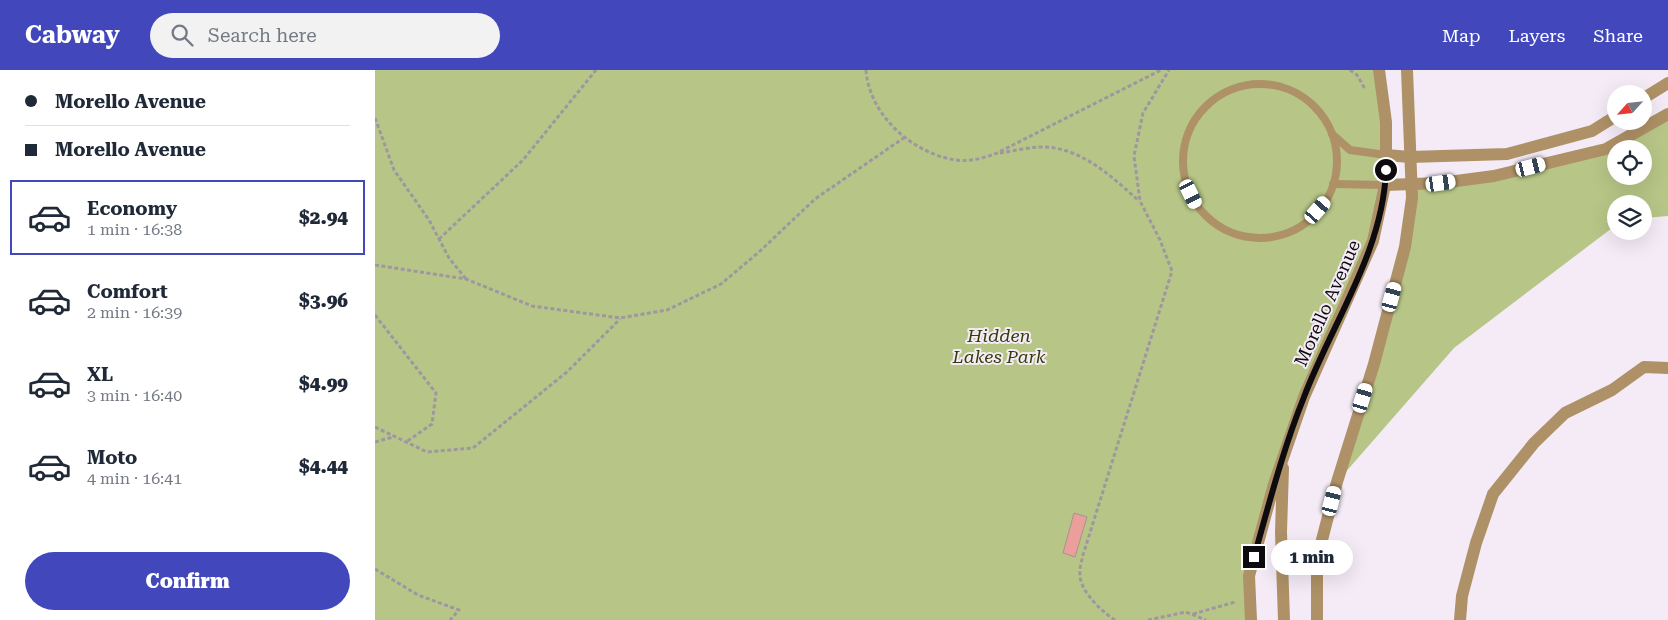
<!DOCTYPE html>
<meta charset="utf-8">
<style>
body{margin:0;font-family:"Roboto Serif",serif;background:#f2f2f3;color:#1f2937;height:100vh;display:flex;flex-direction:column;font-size:19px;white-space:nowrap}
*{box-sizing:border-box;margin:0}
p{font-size:16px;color:#747a83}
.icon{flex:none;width:28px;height:28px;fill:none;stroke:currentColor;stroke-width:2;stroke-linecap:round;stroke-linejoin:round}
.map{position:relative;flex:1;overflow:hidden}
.side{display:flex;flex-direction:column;background:#fff;width:375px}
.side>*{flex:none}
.banner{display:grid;align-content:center;height:110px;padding:0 25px;background:#fff}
.needle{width:32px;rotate:243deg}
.controls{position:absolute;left:1232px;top:15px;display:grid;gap:10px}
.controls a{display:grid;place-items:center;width:45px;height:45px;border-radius:50%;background:#fff;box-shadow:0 5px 20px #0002;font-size:25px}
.end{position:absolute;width:22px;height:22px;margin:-11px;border:6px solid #0e0b0f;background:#fff;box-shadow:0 0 0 2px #fff}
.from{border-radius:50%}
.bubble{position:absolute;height:35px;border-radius:18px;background:#fff;box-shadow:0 5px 20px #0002;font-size:16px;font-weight:800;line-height:35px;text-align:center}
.car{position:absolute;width:15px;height:30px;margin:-15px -8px;border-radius:6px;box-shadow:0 0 4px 1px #0007;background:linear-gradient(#fff 24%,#345 0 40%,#fff 0 76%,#345 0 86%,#fff 0)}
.banner b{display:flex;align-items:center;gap:18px;height:48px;font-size:19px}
.banner b+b{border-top:1px solid #e0e1e3}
.banner i{width:12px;height:12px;background:#1f2937}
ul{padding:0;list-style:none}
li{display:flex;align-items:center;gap:15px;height:75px;margin:0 10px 8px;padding:0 15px;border:2px solid transparent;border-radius:0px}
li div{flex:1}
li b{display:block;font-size:19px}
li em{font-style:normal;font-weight:800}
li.current{border-color:#4247bb}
li>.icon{width:45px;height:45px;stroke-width:1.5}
.button{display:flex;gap:10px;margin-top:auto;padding:10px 25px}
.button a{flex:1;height:58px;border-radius:30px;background:#4247bb;color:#fff;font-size:20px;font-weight:800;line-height:58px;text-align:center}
header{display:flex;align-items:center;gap:30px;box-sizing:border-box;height:70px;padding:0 25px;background:#4247bb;color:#fff}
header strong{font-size:24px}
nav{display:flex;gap:28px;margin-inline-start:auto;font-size:18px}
.search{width:350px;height:45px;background:#f2f2f3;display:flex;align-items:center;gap:12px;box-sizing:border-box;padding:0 18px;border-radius:28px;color:#747a83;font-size:19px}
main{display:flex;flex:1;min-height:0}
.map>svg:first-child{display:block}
.green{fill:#b7c687;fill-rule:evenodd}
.building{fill:#eb9f9b;stroke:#a59493}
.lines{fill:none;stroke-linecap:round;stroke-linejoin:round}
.path{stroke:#9e97a0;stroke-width:3;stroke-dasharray:4 2.5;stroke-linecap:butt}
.service{stroke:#ae9166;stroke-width:8}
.minor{stroke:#ae9166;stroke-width:12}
.tertiary{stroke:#ae9166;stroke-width:12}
.route{stroke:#0e0b0f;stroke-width:6}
.labels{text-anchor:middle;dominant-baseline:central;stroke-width:4;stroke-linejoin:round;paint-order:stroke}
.street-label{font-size:18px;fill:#0e0b0f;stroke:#f4ebf7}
.park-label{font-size:18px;font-style:italic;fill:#343d09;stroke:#f4ebf7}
</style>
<header>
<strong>Cabway</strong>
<div class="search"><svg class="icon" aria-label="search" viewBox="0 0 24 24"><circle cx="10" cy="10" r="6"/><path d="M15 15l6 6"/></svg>Search here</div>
<nav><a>Map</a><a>Layers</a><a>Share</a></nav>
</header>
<main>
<section class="side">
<div class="banner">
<b><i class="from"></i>Morello Avenue</b>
<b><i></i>Morello Avenue</b>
</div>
<ul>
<li class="current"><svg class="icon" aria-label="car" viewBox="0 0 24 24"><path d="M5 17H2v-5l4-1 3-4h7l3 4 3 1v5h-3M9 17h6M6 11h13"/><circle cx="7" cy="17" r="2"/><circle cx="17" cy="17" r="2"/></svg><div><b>Economy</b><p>1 min · 16:38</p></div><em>$2.94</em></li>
<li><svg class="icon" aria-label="car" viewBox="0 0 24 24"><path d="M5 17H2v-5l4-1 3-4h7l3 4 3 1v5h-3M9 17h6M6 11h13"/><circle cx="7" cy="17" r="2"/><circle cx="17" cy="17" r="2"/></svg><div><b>Comfort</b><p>2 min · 16:39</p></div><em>$3.96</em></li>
<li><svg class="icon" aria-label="car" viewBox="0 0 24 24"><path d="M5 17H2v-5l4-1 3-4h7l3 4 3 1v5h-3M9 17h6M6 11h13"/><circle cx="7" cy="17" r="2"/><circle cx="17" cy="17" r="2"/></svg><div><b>XL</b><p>3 min · 16:40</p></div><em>$4.99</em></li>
<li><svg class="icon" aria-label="car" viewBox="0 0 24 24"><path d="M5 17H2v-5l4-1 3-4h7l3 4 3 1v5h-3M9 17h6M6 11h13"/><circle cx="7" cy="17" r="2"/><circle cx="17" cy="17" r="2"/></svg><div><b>Moto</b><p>4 min · 16:41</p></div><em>$4.44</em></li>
</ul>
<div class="button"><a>Confirm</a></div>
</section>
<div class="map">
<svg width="1293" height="550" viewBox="0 0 1293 550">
<rect width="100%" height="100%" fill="#f4ebf7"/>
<g class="green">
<polygon points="0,0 1004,0 1011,52 998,171 929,327 874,506 876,550 0,550"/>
<path d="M1293,44v102l-24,2v-14h-28v21l-162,123 -117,134 68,-235 6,-63 30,-1 165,-34zM1241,79h28v27h-28z"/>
</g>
<polygon class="building" points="699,443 712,447 700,487 688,483"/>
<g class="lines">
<g class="path">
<path d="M491,0c3,45 47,84 90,90 14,2 28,-2 41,-7l164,-83"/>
<polyline points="975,0 982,5 990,19"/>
<polyline points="0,48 19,100 54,150 74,188 91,209"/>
<path d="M625,83c12,-2 26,-5 38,-6 41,-2 73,29 101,54"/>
<polyline points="64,169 148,90 221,0"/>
<polyline points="0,195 91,209 157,236 245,248 292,240 346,214 384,182 440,129 530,67"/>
<polyline points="0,245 61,323 57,354 31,372"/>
<polyline points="0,357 52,382 98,378 192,302 245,249"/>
<polyline points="0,372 18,367"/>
<polyline points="0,499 43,525 84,540 75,550"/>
<polyline points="818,544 860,532"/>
<path d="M740,550c-13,-8 -35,-29 -35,-45 -1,-7 2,-14 3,-20l89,-284 -12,-31 -20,-39 -6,-45 9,-43 26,-43"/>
<polyline points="773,550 811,542 831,550"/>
</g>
<g class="service">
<circle cx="885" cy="91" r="77"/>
<polyline points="957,64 975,80 1011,85"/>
<polyline points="958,114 1010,115"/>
</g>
<polyline class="minor" points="1085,550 1087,526 1101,473 1118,424 1159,373 1190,343 1237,320 1269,297 1293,298"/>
<g class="tertiary">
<polyline points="1269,28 1293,13"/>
<polyline points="1011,85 1035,87 1132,84 1217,61 1241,46"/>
<polyline points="1010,115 1066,113 1119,106 1231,79 1293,44"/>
<polyline points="908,398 906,462 909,550"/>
<polyline points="876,550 874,506 899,414 929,327 998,171 1010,115 1011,85 1011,52 1004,0"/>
<polyline points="942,550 942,489 962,412 999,294 1030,177 1037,128 1032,0"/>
</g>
</g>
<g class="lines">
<path class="route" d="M879,487c15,-53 29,-108 50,-160 28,-74 79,-145 82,-227"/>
</g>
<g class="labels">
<g class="street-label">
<text transform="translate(952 233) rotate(-66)">Morello Avenue</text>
</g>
<g class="park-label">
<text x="624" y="265">Hidden<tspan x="624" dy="21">Lakes Park</tspan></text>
</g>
</g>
</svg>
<div class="controls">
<a><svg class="needle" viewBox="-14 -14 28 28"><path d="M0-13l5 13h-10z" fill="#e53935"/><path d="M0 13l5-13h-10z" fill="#747a83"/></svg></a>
<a><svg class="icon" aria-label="locate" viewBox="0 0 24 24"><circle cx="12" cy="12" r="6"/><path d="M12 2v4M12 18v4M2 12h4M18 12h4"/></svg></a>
<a><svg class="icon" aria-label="layers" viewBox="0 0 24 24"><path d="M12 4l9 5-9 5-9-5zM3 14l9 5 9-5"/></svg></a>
</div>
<i class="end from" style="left:1011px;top:100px"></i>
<i class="end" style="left:879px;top:487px"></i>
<div class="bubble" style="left:896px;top:470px;width:82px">1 min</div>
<i class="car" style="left:1156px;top:97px;rotate:76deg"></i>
<i class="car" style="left:1066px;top:113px;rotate:82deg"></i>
<i class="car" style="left:816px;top:124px;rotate:154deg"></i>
<i class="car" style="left:943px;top:140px;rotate:41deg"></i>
<i class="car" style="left:1017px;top:227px;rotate:15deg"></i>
<i class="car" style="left:988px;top:328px;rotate:17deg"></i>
<i class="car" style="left:957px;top:431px;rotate:14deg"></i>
</div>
</main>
